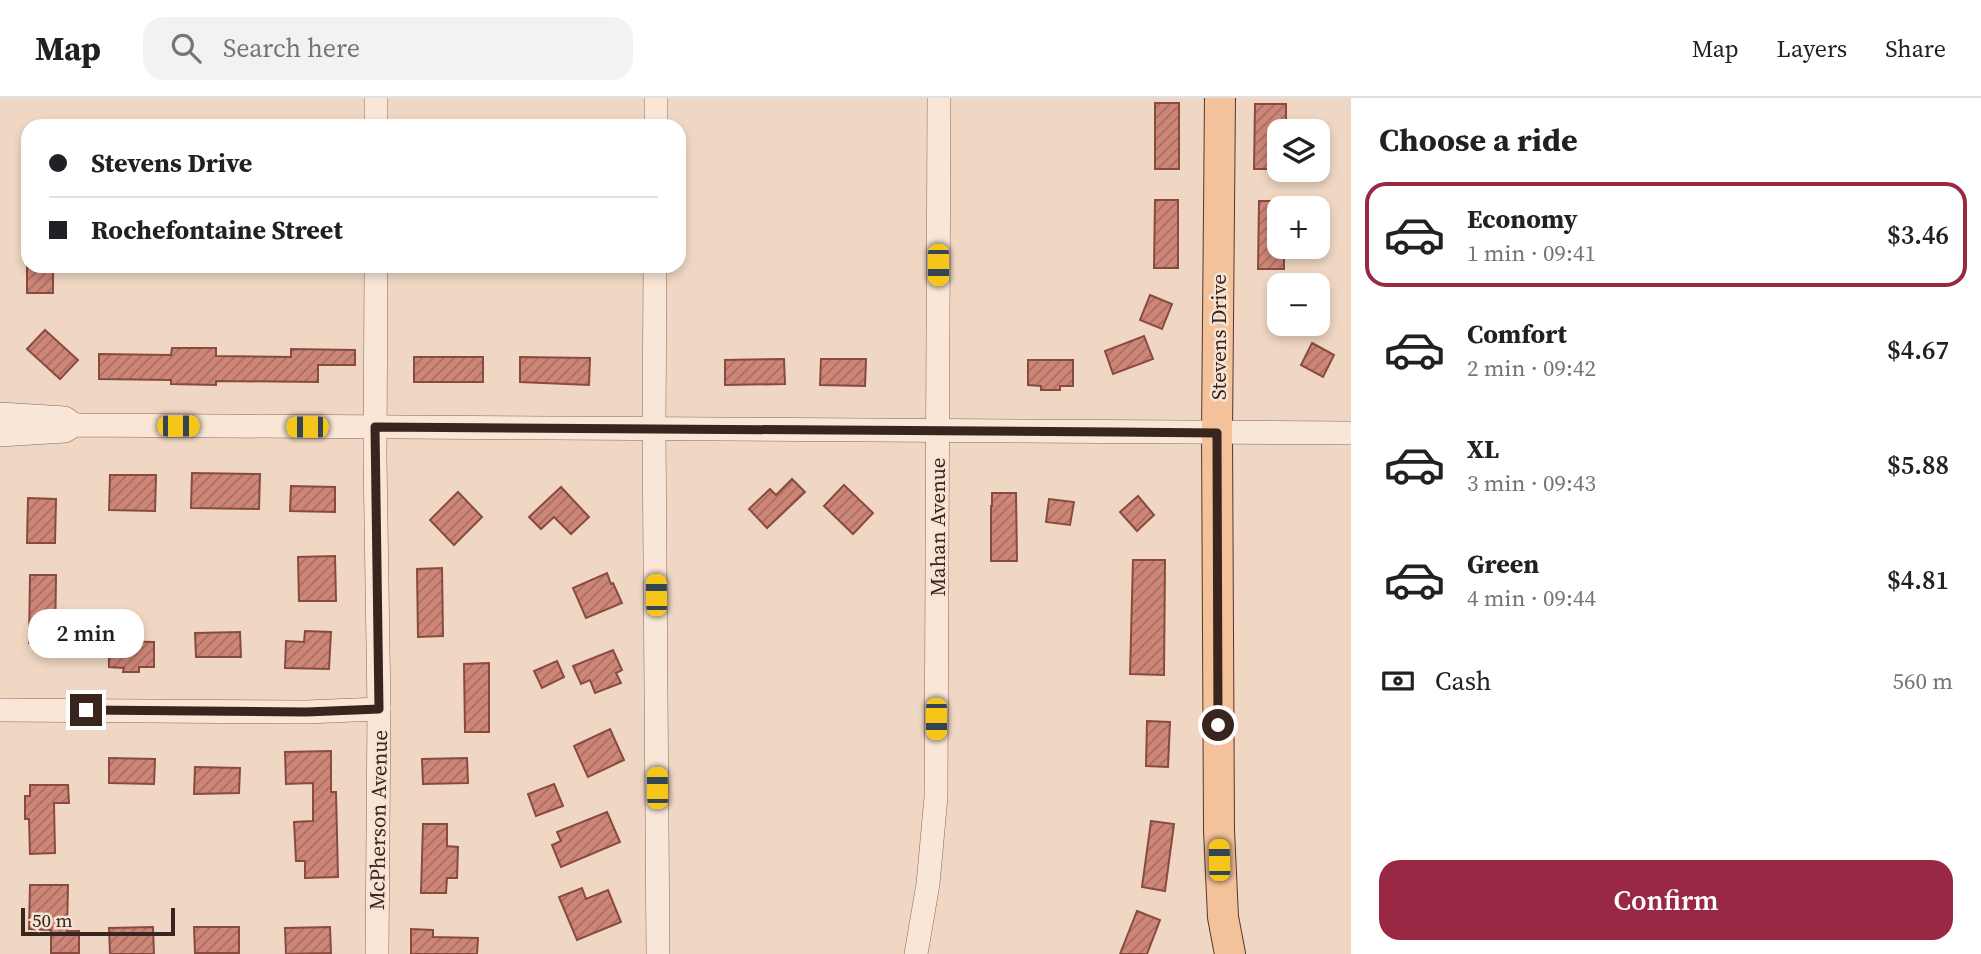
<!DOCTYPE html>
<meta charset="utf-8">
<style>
body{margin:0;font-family:"Source Serif 4",serif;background:#f2f2f2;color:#202124;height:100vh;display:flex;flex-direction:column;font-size:26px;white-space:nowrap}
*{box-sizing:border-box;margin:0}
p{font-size:23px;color:#757577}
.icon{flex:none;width:38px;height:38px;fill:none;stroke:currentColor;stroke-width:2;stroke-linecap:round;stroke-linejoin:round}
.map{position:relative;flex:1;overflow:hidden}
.details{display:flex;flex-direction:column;background:#fff;width:630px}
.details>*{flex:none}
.top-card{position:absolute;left:21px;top:21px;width:665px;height:154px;border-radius:21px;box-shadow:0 4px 10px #0003;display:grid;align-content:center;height:154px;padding:0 28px;background:#fff}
.tools{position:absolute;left:1267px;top:21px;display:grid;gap:14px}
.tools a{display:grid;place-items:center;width:63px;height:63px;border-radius:14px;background:#fff;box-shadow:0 4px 10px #0003;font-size:35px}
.scale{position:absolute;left:21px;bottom:18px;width:154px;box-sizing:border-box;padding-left:7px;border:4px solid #39241e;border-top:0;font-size:19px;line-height:24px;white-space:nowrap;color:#39241e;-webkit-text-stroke:5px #f6e3d3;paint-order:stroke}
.end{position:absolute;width:32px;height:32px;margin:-16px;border:9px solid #39241e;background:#fff;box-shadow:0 0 0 4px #fff}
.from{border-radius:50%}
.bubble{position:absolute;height:49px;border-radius:21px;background:#fff;box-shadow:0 4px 10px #0003;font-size:23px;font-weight:600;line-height:49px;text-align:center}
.car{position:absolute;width:21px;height:42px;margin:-21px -10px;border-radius:9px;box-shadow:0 0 5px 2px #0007;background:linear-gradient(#f5c518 24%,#345 0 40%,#f5c518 0 76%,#345 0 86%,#f5c518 0)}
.top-card b{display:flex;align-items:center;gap:24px;height:66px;font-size:26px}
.top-card b+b{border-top:2px solid #e0e0e0}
.top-card i{width:18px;height:18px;background:#202124}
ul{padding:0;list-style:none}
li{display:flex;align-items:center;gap:21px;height:105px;margin:0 14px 10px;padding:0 14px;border:4px solid transparent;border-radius:21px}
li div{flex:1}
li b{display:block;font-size:26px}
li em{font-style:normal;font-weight:600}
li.current{border-color:#992845}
li>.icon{width:63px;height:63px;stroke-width:1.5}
h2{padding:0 28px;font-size:32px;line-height:84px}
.pay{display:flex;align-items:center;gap:18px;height:77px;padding:0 28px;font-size:26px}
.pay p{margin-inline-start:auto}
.action{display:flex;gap:14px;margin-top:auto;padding:14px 28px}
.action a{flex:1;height:80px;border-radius:21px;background:#992845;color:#fff;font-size:28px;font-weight:600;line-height:80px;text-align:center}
header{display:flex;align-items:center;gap:42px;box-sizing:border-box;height:98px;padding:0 35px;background:#fff;border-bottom:2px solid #e0e0e0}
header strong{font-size:33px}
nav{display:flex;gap:38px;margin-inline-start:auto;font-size:24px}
.search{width:490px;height:63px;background:#f2f2f2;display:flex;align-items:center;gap:18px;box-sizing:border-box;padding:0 24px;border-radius:21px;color:#757577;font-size:26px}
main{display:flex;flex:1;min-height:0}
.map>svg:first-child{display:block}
.building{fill:url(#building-hatch);stroke:#894a3f;stroke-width:2}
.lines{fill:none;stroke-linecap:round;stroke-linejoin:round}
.minor-casing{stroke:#896759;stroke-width:24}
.major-casing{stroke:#57372e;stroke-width:32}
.minor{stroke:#f9e6d6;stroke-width:23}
.major{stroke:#f3c19a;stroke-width:30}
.route{stroke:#39241e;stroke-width:9}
.labels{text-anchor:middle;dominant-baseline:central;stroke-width:5;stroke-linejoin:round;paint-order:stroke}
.street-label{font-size:21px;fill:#39241e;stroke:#f6e3d3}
</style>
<header>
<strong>Map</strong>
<div class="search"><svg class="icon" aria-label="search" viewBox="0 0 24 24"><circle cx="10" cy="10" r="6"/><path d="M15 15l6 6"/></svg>Search here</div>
<nav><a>Map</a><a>Layers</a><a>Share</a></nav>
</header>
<main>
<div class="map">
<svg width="1351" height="856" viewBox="0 0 1351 856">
<defs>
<pattern id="building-hatch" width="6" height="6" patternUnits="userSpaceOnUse" patternTransform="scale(1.75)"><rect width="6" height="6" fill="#ce8678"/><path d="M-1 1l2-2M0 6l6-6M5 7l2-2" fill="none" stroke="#a86d62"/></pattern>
</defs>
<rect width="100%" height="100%" fill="#efd7c3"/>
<g class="building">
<rect x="1155" y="5" width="24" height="66"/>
<polygon points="1255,6 1286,6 1286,33 1279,33 1279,71 1254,71"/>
<polygon points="1155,102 1178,102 1178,170 1154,170"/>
<polygon points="1259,103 1279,103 1279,149 1284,149 1284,171 1258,171"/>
<rect x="27" y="168" width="26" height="27"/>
<polygon points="1150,197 1172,206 1162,231 1140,222"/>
<polygon points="45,232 78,262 60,281 27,251"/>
<polygon points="1144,238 1153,261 1113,276 1105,253"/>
<polygon points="1312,245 1334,257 1323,279 1301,267"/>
<polygon points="172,250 216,250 216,258 291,259 291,251 355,252 355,267 318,267 318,284 216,283 216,287 171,286 171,282 99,281 99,256 171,257"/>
<rect x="414" y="259" width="69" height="25"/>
<polygon points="520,259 590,260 589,287 520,284"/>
<polygon points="784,261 785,286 725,287 725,262"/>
<polygon points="821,261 866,261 865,288 820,287"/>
<polygon points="1028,262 1073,262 1073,288 1060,288 1060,292 1041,292 1041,288 1028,287"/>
<polygon points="192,375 260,376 259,411 191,410"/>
<polygon points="110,377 156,377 155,413 109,412"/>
<polygon points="792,381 805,394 767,430 749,411 770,391 776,397"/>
<polygon points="844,387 873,415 853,436 824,408"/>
<polygon points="291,388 335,389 335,414 290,413"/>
<polygon points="561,389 589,419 571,436 554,419 541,431 529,419"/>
<polygon points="458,394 482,419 454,447 430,422"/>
<polygon points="992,395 1016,395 1017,463 991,463 991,408 992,408"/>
<polygon points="1138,398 1154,417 1137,433 1120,414"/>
<polygon points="28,400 56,401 55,445 27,445"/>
<polygon points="1049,401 1074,404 1070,427 1046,424"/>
<polygon points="335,458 336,503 299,503 298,459"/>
<polygon points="1133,462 1165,462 1164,577 1130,576"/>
<polygon points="442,470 443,538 418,539 417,471"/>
<polygon points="607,475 611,486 613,485 622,505 586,520 573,490"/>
<polygon points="30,477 56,477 55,545 29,545"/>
<polygon points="305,533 331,534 329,571 285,570 286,543 304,544"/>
<polygon points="240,534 241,559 196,559 195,535"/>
<polygon points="109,543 154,544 154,569 139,569 139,574 123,574 124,570 109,569"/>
<polygon points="613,552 622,572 616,575 621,585 595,595 590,582 581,586 573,568"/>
<polygon points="557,563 564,579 542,590 534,573"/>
<polygon points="489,565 489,634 465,634 464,566"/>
<polygon points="1147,623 1170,624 1168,669 1146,668"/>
<polygon points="610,631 624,662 588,679 574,648"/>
<polygon points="331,653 331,694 336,694 338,779 305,780 305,763 296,763 294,724 313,723 313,685 286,686 285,654"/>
<polygon points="109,660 155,661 154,686 109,685"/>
<polygon points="467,660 468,685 423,686 422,661"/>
<polygon points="195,669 240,670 239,695 194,696"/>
<polygon points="554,686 563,708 536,718 528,696"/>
<polygon points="30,687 68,687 69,705 54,705 55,755 30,756 29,721 25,721 25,698 30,698"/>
<polygon points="607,714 620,744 561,769 552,747 561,743 557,734"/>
<polygon points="1151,723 1174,726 1165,793 1142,789"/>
<polygon points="423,726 447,726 447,748 458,749 457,780 447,780 446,795 421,795"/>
<polygon points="30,787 68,787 67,833 79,833 79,855 51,855 51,832 29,831"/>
<polygon points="582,790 586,801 608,792 621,824 577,842 559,799"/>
<polygon points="1137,813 1160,822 1147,856 1120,856"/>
<polygon points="153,829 154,856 110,856 109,830"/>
<polygon points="194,829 239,829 239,855 195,855"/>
<polygon points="330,829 331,855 286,856 285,830"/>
<polygon points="411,831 433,832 433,839 478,840 477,856 411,856"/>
</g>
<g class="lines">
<defs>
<g id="minor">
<polyline points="376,28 376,0"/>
<polyline points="656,28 656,0"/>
<polyline points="376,168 375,360 379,611 377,856"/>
<polyline points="655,168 654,331 658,856"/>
<polyline points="0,316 65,320 72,325"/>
<polyline points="0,337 65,333 75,327 1351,335"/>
<polyline points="0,612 306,614 379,611"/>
<polyline points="916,856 928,786 936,699 939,0"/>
</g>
<polyline id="major" points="1220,0 1217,335 1219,732 1223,819 1230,856"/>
</defs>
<use href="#minor" class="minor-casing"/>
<use href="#major" class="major-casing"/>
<use href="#minor" class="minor"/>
<use href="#major" class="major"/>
</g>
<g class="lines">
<polyline class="route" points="86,612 306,614 379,611 375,329 1115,334 1217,335 1218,627"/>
</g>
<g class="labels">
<g class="street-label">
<text transform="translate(1218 239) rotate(-90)">Stevens Drive</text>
<text transform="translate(937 429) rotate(-90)">Mahan Avenue</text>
<text transform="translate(378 722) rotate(-89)">McPherson Avenue</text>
</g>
</g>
</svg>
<div class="tools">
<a><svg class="icon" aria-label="layers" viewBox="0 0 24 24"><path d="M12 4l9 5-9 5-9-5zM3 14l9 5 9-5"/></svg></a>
<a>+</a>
<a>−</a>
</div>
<div class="scale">50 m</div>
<i class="end from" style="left:1218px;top:627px"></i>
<i class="end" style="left:86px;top:612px"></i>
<div class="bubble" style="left:28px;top:511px;width:116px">2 min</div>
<i class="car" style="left:938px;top:167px;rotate:180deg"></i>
<i class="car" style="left:178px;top:328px;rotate:90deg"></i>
<i class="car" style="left:307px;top:329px;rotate:270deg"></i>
<i class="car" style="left:656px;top:497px;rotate:359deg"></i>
<i class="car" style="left:936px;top:621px;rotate:180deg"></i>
<i class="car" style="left:657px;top:690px;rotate:359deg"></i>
<i class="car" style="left:1219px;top:762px;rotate:359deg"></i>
<div class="top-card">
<b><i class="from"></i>Stevens Drive</b>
<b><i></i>Rochefontaine Street</b>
</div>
</div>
<section class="details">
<h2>Choose a ride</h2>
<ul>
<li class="current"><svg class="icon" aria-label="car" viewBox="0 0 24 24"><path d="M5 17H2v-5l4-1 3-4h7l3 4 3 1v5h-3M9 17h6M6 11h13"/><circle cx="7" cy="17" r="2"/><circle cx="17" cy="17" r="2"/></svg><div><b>Economy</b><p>1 min · 09:41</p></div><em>$3.46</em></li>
<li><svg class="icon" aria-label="car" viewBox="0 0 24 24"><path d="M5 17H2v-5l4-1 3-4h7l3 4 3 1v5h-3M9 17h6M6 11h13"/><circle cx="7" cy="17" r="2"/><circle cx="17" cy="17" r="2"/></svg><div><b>Comfort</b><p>2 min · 09:42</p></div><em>$4.67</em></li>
<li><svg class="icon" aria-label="car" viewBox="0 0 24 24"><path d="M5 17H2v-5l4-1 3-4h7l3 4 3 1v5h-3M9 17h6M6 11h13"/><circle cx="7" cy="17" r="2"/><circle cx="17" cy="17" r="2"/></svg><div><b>XL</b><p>3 min · 09:43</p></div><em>$5.88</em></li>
<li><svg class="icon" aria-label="car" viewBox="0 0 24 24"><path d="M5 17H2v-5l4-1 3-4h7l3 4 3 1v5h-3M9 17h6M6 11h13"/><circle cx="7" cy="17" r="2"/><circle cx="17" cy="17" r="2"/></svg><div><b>Green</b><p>4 min · 09:44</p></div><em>$4.81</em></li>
</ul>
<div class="pay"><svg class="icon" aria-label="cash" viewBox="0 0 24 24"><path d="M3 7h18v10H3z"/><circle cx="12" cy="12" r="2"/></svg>Cash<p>560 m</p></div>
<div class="action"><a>Confirm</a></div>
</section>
</main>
